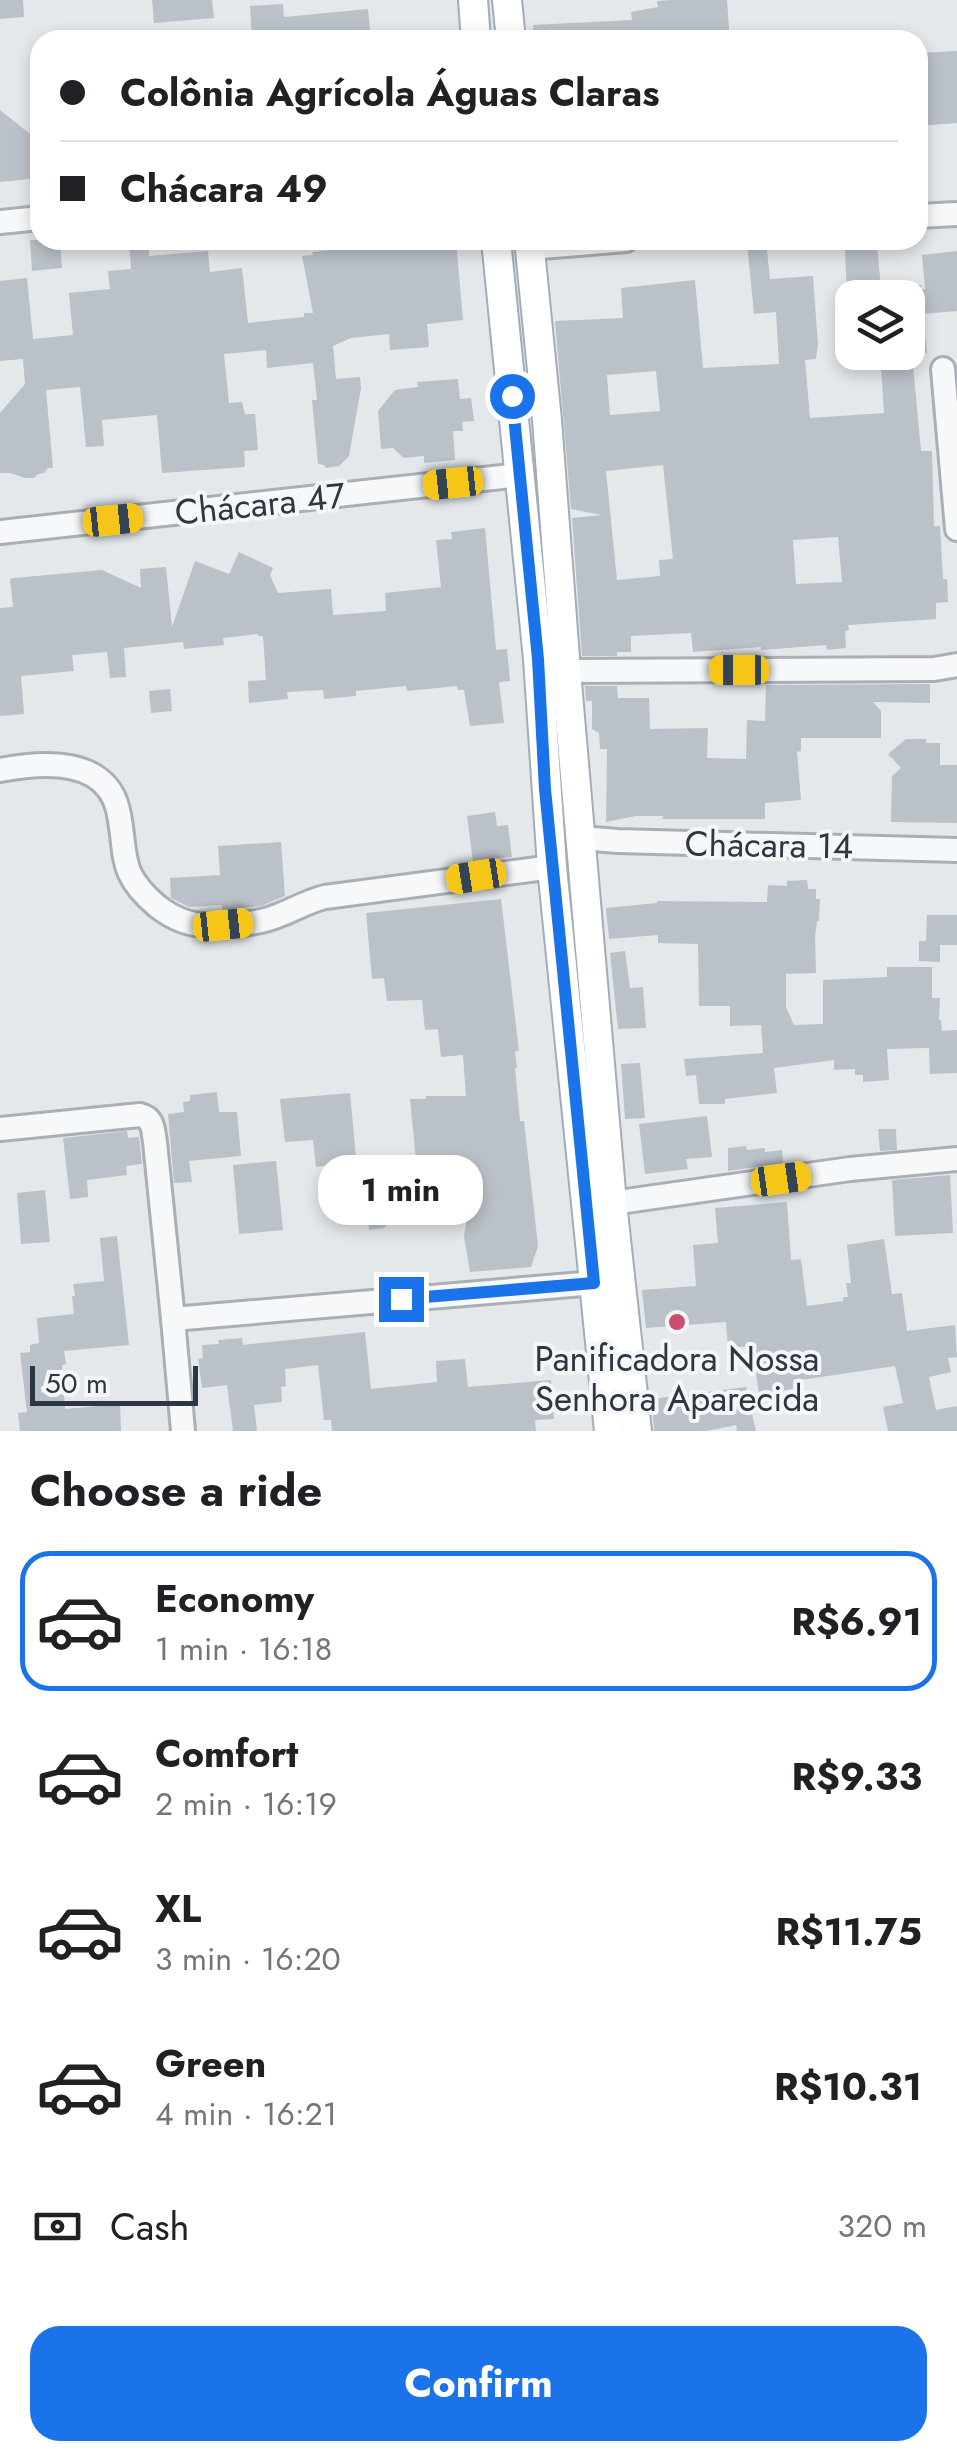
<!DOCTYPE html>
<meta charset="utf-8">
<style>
body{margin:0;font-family:Jost,sans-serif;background:#f6f6f6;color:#202124;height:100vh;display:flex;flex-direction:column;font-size:38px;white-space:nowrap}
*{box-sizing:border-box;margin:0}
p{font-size:32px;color:#757577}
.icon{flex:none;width:55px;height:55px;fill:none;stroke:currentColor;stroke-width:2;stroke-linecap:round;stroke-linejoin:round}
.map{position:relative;height:1431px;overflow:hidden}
.details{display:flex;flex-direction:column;background:#fff;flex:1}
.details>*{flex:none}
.top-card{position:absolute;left:30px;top:30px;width:898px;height:220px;border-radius:30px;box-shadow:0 5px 15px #0003;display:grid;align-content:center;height:220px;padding:0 30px;background:#fff}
.controls{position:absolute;left:835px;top:280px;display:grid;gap:20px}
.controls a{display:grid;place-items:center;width:90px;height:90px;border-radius:20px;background:#fff;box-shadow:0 5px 15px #0003;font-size:50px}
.scale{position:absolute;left:30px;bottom:25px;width:168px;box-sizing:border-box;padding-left:10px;border:5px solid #2c3743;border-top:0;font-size:28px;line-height:35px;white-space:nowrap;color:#2c3743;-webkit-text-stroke:8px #f4f6f8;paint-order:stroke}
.end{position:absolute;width:45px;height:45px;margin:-22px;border:12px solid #1a73e8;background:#fff;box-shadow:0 0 0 5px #fff}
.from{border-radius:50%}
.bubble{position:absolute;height:70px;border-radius:30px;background:#fff;box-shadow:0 5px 15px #0003;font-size:32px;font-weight:700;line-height:70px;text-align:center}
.car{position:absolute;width:30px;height:60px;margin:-30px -15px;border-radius:12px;box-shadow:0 0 8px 2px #0007;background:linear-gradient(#f5c518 24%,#345 0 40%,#f5c518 0 76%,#345 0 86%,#f5c518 0)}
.top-card b{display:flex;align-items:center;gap:35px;height:95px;font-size:38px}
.top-card b+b{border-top:2px solid #e0e0e0}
.top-card i{width:25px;height:25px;background:#202124}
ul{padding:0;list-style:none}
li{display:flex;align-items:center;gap:30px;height:140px;margin:0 20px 15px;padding:0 10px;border:5px solid transparent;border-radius:30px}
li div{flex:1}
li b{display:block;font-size:38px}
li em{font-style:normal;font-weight:700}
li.active{border-color:#1a73e8}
li>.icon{width:90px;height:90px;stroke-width:1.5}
h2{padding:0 30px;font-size:45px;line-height:120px}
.pay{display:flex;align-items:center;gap:25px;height:110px;padding:0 30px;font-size:38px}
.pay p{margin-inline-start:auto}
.button{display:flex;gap:20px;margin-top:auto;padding:20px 30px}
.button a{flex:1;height:115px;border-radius:30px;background:#1a73e8;color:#fff;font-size:40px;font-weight:700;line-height:115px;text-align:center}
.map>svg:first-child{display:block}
.building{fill:#bbc1c8;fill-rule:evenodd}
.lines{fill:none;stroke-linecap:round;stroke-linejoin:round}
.minor-casing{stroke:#a9afb5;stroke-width:28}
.major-casing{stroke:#a3adb7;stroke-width:32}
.minor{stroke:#f6f8f9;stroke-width:22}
.major{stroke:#fff;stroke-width:28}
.route{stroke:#1a73e8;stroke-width:12}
.poi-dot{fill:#cb4e6f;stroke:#f4f6f8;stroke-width:4}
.labels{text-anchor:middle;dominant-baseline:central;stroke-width:8;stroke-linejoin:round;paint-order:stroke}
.street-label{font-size:35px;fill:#2c3743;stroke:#f4f6f8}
.poi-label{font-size:35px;fill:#2c3743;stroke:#f4f6f8}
</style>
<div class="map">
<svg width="957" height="1431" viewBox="0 0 957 1431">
<rect width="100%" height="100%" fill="#e4e8eb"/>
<g class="building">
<polygon points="0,0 23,0 24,17 0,19"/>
<polygon points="152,0 212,0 214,18 154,23"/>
<polygon points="671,0 727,0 730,40 534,40 533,25 632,20 631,12 658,7 657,1"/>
<polygon points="283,4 284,17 368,9 371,40 252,40 250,6"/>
<polygon points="957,51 957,123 918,126 918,53"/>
<polygon points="0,110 40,142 40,178 0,182"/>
<polygon points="30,240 60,240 62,268 32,271"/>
<polygon points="129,240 148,240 149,256 208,251 210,272 242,268 248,323 304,317 304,313 313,313 302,256 313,255 312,252 383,245 382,240 456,240 463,320 427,324 429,347 390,350 389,334 351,338 333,346 336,379 360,377 361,388 349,456 339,466 326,468 324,465 318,464 312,400 317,400 313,363 267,368 266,350 224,354 229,403 242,402 245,414 255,414 258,450 244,451 245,467 162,473 157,415 102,420 104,446 86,447 80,387 46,390 53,468 48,468 44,473 38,474 34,478 25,478 10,473 0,473 0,413 25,384 23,359 0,361 0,281 27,278 33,339 73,335 69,293 110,289 108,271 131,269"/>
<path d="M766,242l4,37 43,-3 5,69 -2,14 -11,1 5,58 74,-5 -4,-61h28v-67h13v4h4l-3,-34 35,-4v60l-34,3 4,39 -15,1 9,97h11l2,75h6l3,53h4l1,23 -12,1v16l-88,6 1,5 -4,1 1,17 -19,2 -1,-5 -65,5v-3l-68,5 -2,-19 -60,3v16h-14v4h-35l-10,-138 30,-3 -31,-6 -16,-188 68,-3 -2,-30 74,-8 8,88 76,-4 -3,-52 -22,2 -7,-70zM656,371l4,40 -50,4 -3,-40zM663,465l10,94 -14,1 1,16 -43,4 -11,-109zM838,537l4,45 -46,2 -3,-44z"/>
<polygon points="877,245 882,298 847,298 845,248"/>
<polygon points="458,379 460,399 471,398 474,421 462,422 463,431 453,431 455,460 424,463 424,456 404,458 393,448 381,449 378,411 395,390 418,387 417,382"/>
<polygon points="485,528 496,650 507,649 510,681 499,682 504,723 470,726 464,690 458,690 457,686 407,691 406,686 356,691 356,696 324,699 323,690 287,692 288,699 249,703 248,681 266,680 263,636 258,636 258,634 223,638 224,645 184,649 183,642 124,648 126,677 110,678 107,652 72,655 74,671 21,676 24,714 0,716 0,608 13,607 10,579 14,578 102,570 141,588 140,569 166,567 172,627 195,561 229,574 239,552 273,568 270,575 278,593 331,589 333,615 386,611 385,593 441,587 436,540 452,539 451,532"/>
<polygon points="930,684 930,703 873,702 881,711 881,738 801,738 801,751 797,752 801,800 765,803 765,819 662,819 663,816 636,816 606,822 607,749 600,749 599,733 592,729 592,701 586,701 585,686 617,686 618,698 649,698 650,729 708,728 707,758 746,759 747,720 765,721 766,685"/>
<polygon points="170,689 172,711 151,713 149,691"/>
<polygon points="906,739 926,739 926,743 940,743 940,765 957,765 957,823 891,822 892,776 901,768 888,754"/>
<polygon points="495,812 497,826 508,825 512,857 473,862 467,816"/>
<polygon points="281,842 285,896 261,906 225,910 223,910 222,905 189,907 171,898 170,878 220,875 218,846"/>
<polygon points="807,880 808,889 816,889 816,899 820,899 819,921 817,921 815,937 816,973 786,974 786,1007 794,1025 823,1024 823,980 887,977 887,967 932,967 932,998 940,998 939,1020 941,1020 942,1031 957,1030 957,1073 930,1074 929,1048 887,1049 889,1080 863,1082 863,1075 855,1075 855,1069 834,1070 834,1060 774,1068 777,1093 725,1099 725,1104 699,1104 696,1075 686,1076 684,1059 763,1053 761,1025 730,1026 730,1006 699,1006 698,944 658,943 658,935 609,939 606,908 657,903 657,901 767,902 768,885 787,886 787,881"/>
<polygon points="501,899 519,1051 515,1051 517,1068 515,1068 520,1121 524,1121 538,1246 531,1267 470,1272 464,1237 466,1224 465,1206 476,1203 473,1168 417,1171 410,1099 426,1099 426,1096 466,1096 463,1055 441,1057 438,1029 425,1030 422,1000 387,1001 384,978 372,979 366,913"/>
<polygon points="927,915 957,915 957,945 940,945 940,962 919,961 919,941 926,941"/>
<polygon points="625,951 630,988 643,987 646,1028 618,1029 610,953"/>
<polygon points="640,1063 645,1118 625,1119 621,1064"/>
<polygon points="217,1092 219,1112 237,1112 241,1156 189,1161 192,1182 174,1183 168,1114 184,1112 183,1102 190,1101 190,1095"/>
<polygon points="350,1093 357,1168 360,1170 374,1169 374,1173 406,1169 411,1213 396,1214 384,1228 369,1230 368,1216 336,1218 331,1165 316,1167 313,1140 285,1142 280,1099"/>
<polygon points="707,1116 712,1157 686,1159 688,1169 645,1174 639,1124"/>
<polygon points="878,1129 896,1129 897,1150 880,1151"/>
<polygon points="127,1131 128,1138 139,1137 142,1164 126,1166 127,1175 87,1180 88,1197 70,1199 63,1138"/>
<polygon points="746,1146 747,1150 765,1148 765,1152 782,1150 783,1163 728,1171 728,1148"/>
<polygon points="276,1161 283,1230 239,1234 233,1165"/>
<polygon points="950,1175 953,1233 895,1236 892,1180"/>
<polygon points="45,1190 50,1242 21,1244 17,1193"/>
<polygon points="787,1202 791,1260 801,1259 807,1306 843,1301 843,1297 848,1297 846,1283 851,1283 847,1245 884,1239 892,1294 902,1293 907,1331 955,1325 957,1357 948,1358 951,1372 929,1377 936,1410 957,1406 957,1431 888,1431 883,1407 903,1403 895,1366 801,1380 803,1387 759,1395 752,1346 728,1348 726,1322 646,1328 642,1290 696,1286 693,1245 718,1243 715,1208"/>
<polygon points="117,1236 129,1345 64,1351 66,1364 62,1365 65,1409 120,1404 121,1431 20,1431 18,1413 27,1412 20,1353 30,1352 30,1345 39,1343 37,1318 74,1314 72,1296 75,1296 73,1284 104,1281 100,1238"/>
<polygon points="365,1332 371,1389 437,1382 436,1361 465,1359 468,1387 551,1380 554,1419 535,1420 536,1431 332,1431 331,1420 324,1420 318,1365 285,1369 286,1386 281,1387 282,1402 254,1405 257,1431 233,1431 227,1385 202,1388 198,1359 203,1358 202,1345 219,1344 218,1340 242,1338 243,1345"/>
<polygon points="746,1387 756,1431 737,1431 736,1425 707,1431 654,1431 652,1399"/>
</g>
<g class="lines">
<defs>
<g id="minor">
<polyline points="918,216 957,214"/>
<polyline points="0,222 40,218"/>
<polyline points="530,248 626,240"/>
<polyline points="943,369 957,529"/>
<polyline points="0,532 520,475"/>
<polyline points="566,671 934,669 957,665"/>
<path d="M0,770c41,-8 106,-13 118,40 10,45 -2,61 39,96 14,11 31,19 49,19 25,1 54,-1 76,-11 15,-6 27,-13 43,-17l227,-30"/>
<polyline points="581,838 617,841 957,850"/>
<path d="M0,1129l140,-14c14,3 13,16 15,27l18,177 421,-36"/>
<polyline points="612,1203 850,1169 957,1159"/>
<polyline points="173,1319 183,1431"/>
</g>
<g id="major">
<polyline points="473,0 476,40"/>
<polyline points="507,0 511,40"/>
<polyline points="496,240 538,659 552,867 609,1431"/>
<polyline points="529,240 547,420 566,671 612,1203 637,1431"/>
</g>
</defs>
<use href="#minor" class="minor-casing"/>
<use href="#major" class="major-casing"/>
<use href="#minor" class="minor"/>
<use href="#major" class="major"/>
</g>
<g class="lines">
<polyline class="route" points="401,1299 594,1283 545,789 538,659 512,396"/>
</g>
<circle class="poi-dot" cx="677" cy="1322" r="10"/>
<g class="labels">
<g class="street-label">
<text transform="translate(260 504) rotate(-6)">Chácara 47</text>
<text transform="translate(769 845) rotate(1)">Chácara 14</text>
</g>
<g class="poi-label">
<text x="677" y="1359">Panificadora Nossa<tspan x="677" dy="40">Senhora Aparecida</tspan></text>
</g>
</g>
</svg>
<div class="controls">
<a><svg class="icon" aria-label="layers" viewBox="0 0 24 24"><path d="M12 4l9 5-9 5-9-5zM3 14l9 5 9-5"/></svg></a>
</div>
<div class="scale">50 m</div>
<i class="end from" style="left:512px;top:396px"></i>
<i class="end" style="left:401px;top:1299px"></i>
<div class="bubble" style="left:318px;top:1155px;width:165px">1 min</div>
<i class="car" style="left:453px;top:483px;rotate:264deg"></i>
<i class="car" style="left:113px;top:520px;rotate:84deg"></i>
<i class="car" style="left:739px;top:670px;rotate:270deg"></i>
<i class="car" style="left:476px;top:876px;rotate:261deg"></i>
<i class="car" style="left:223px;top:925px;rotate:84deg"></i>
<i class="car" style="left:781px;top:1179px;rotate:82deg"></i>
<div class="top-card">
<b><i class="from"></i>Colônia Agrícola Águas Claras</b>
<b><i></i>Chácara 49</b>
</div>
</div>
<section class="details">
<h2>Choose a ride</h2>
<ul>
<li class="active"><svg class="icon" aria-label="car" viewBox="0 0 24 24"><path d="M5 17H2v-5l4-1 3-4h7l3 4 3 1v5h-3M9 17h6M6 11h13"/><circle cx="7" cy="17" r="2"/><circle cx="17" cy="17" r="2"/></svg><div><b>Economy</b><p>1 min · 16:18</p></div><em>R$6.91</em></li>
<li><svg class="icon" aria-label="car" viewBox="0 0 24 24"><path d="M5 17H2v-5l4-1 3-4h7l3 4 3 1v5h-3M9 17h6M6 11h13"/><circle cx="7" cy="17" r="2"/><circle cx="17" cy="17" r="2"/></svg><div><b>Comfort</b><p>2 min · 16:19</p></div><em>R$9.33</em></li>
<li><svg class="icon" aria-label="car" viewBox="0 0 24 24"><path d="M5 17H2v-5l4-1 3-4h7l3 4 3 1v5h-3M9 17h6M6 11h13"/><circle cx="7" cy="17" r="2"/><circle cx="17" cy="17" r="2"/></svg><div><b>XL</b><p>3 min · 16:20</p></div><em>R$11.75</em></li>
<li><svg class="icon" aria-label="car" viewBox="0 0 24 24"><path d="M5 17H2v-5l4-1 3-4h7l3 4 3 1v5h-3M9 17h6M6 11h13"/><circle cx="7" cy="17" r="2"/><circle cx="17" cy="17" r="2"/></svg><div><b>Green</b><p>4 min · 16:21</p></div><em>R$10.31</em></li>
</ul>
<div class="pay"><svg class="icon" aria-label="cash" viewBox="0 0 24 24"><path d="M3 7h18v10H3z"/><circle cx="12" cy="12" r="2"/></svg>Cash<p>320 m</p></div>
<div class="button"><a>Confirm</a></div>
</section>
